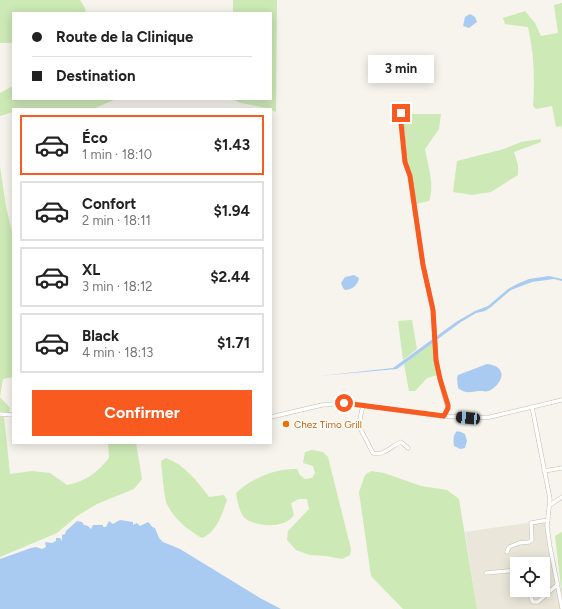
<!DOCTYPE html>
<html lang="fr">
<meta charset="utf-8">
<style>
body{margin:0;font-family:Figtree,sans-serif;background:#f6f6f6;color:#222;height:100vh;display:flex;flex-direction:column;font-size:15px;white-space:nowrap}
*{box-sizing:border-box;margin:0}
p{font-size:13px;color:#767676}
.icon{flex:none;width:22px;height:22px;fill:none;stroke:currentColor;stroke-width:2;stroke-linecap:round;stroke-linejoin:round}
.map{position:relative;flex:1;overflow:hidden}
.details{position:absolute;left:12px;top:108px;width:260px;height:336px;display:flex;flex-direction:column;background:#fff;border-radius:0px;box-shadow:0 2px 10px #0003}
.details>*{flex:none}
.hud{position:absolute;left:12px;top:12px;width:260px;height:88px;border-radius:0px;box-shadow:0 2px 10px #0003;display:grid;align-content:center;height:88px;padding:0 20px;background:#fff}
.buttons{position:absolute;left:510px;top:557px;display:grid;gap:8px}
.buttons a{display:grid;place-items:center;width:40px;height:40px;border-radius:0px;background:#fff;box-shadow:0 2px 10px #0003;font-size:20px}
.end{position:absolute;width:18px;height:18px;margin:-9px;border:5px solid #f85a20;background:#fff;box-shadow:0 0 0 2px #fff}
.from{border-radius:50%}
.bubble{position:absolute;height:28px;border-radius:0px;background:#fff;box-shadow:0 2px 10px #0003;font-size:13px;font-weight:700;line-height:28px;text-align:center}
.car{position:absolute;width:12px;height:24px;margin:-12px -6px;border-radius:5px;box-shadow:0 0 3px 1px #0007;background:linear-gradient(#222 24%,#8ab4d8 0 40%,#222 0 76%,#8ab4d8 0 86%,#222 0)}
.hud b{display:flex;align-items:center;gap:14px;height:38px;font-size:15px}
.hud b+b{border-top:1px solid #e0e0e0}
.hud i{width:10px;height:10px;background:#222}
ul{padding:7px 0 0;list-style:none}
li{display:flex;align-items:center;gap:12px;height:60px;margin:0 8px 6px;padding:0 12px;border:2px solid #e0e0e0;border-radius:0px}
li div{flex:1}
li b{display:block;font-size:15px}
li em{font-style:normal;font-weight:700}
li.selected{border-color:#f85a20}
li>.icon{width:36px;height:36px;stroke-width:1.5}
.button{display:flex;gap:8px;margin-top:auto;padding:8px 20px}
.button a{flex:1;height:46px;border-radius:0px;background:#f85a20;color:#fff;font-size:16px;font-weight:700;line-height:46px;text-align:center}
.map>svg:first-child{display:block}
.residential{fill:#eae7da;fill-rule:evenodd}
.green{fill:#cce9b6}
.water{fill:#aacbf1}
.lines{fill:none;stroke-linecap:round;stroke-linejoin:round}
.minor-casing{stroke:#c2bdae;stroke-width:4.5}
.minor{stroke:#fff;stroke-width:3.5}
.route{stroke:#f85a20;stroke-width:5}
.food-dot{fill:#e8710a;stroke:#fff;stroke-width:1.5}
.labels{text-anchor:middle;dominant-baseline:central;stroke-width:3;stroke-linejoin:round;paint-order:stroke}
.food-label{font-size:10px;fill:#c56008;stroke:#fff;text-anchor:start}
</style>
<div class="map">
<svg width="562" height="609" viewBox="0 0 562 609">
<rect width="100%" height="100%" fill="#f6f4ec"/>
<path class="residential" d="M546,520l16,89h-85l-12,-77zM517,564h26v26h-26z"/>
<g class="green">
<polygon points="0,0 80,0 85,8 86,13 13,13 13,43 0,43"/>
<polygon points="233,0 277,0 276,112 271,110 271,109 241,103 234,100 234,99 271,99 271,13 233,13"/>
<path d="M562,3v126l-1,-3 -5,1 -4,-21 -16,3 -3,-3c2,-27 1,-53 -5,-79l-23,-3 -2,-6 22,-7 10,12 6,13 17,-3 -4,-28z"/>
<polygon points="13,86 13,99 116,99 93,109 26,109 26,108 13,109 13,112 0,116 0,93"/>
<path d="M411,114h30l-2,15 -14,20c3,16 10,37 4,52l-13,3 -5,-30 -4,-12 -5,-45 1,-2z"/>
<polygon points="541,139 541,142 514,152 518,165 518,175 491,192 472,195 453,192 457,161 504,149 521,142"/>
<polygon points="0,166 6,207 13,236 13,377 3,379 0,397 10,408 9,413 0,412"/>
<polygon points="412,320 417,349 403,360 398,321"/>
<polygon points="434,340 438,375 427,378 415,391 409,391 404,364"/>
<path d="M0,416l4,1 6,57 22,-3 18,2 17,12c18,-3 31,-13 42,-27l-1,-15h28l6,36 -8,10 -37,15 -20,12 -20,17 -57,24z"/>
<path d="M312,450l11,2 5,5 23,92 -1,6 -8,4 -16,-3 -16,-1 -14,-5 -9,-10 1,-9 21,-22 -2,-10h-8l-8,4 3,12c-2,2 -4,5 -7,6 -9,7 -37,5 -44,-5 -4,-6 -6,-16 -7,-23 14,-14 40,-25 61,-24l3,6 5,4 7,-1 3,-5 -2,-7 -10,-3 2,-11z"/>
<path d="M166,458c19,7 31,23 43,39l15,-2 3,5c-5,14 -10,32 -25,38 -14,-8 -28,-19 -35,-34 -3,-7 -5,-34 -6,-43z"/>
<polygon points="371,471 384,473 421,486 447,490 459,499 477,609 403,609 371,576 359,492 365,475"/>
<polygon points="562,532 562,595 555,536"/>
</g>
<g class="water">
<polygon points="470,14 475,17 477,22 469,28 463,26 465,17"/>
<path d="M354,275l5,3c-1,7 -7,12 -14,12l-2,-2 -2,-5 4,-6z"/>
<polygon points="549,276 562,279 562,281 554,279 532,282 511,290 491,307 485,311 476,313 461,322 397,369 319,376 393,368 456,322 475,311 488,306 508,289 517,284 529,279"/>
<path d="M487,364c21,2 17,19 2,27 -4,1 -6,0 -10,0 -8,1 -14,3 -21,-3l-1,-10 1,-3z"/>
<path d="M457,431l4,1 4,2 2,7 -2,7 -5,1 -6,-3c-1,-6 -1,-11 3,-15z"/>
<path d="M120,520l13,2v3l4,-2 3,3 8,-4c3,2 3,5 7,6l4,10 4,4 17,7 80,49 21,11h-281v-50l31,-11 5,-1 6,2 4,-2 -1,-5 7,1 4,-2v-3h4l2,3v-6l3,-1 1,-3 11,-10 5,1 2,3 4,1 3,3 2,-4h10v2h3l3,-6 4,3z"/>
</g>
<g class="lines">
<defs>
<g id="minor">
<polyline points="401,113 405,162 410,176 423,265 433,310 436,360 439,375 447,405 448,408 444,416"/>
<path d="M363,405l-3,14v9l13,25c9,4 20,-8 28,-11l7,6"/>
<polyline points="532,407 550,499 547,526 550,547 562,608"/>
<polyline points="0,414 13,415"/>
<polyline points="271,417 322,405 344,403 441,416 475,418 490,417 562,400"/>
<polyline points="544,471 562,468"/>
<polyline points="550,505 562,497"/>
<polyline points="507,552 509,547 519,543 529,542 532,540 531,523 548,520"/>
<polyline points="486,573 517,570"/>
<polyline points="532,590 531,598 533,602 538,602 558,584"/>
</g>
</defs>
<use href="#minor" class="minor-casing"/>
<use href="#minor" class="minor"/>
</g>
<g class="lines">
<polyline class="route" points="344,403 444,416 448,408 448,405 440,379 436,360 433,310 423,265 410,176 405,162 401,123 401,113"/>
</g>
<circle class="food-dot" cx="286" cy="424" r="4"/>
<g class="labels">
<g class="food-label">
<text x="294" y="424">Chez Timo Grill</text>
</g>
</g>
</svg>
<div class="buttons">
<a><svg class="icon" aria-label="locate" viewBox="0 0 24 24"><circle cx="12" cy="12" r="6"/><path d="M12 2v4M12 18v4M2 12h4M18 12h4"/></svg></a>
</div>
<i class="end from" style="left:344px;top:403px"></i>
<i class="end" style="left:401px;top:113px"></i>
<div class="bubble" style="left:368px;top:55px;width:66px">3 min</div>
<i class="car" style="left:468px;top:418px;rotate:275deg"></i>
<div class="hud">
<b><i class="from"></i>Route de la Clinique</b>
<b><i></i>Destination</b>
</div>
<section class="details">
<ul>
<li class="selected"><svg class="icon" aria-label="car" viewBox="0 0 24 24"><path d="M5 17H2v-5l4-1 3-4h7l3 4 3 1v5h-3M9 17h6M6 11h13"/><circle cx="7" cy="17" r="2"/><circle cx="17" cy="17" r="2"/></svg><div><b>Éco</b><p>1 min · 18:10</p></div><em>$1.43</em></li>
<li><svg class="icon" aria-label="car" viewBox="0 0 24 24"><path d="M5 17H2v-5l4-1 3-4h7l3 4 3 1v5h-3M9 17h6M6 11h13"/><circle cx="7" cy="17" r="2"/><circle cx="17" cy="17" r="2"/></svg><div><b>Confort</b><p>2 min · 18:11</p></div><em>$1.94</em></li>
<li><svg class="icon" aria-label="car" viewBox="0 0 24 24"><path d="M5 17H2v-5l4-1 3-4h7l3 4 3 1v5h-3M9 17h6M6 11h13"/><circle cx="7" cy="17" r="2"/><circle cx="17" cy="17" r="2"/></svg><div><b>XL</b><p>3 min · 18:12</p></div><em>$2.44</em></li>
<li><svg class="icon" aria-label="car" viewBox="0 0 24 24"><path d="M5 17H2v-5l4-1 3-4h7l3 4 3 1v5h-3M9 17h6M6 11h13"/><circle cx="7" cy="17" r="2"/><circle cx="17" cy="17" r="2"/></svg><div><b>Black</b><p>4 min · 18:13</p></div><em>$1.71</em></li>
</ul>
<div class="button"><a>Confirmer</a></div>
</section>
</div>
